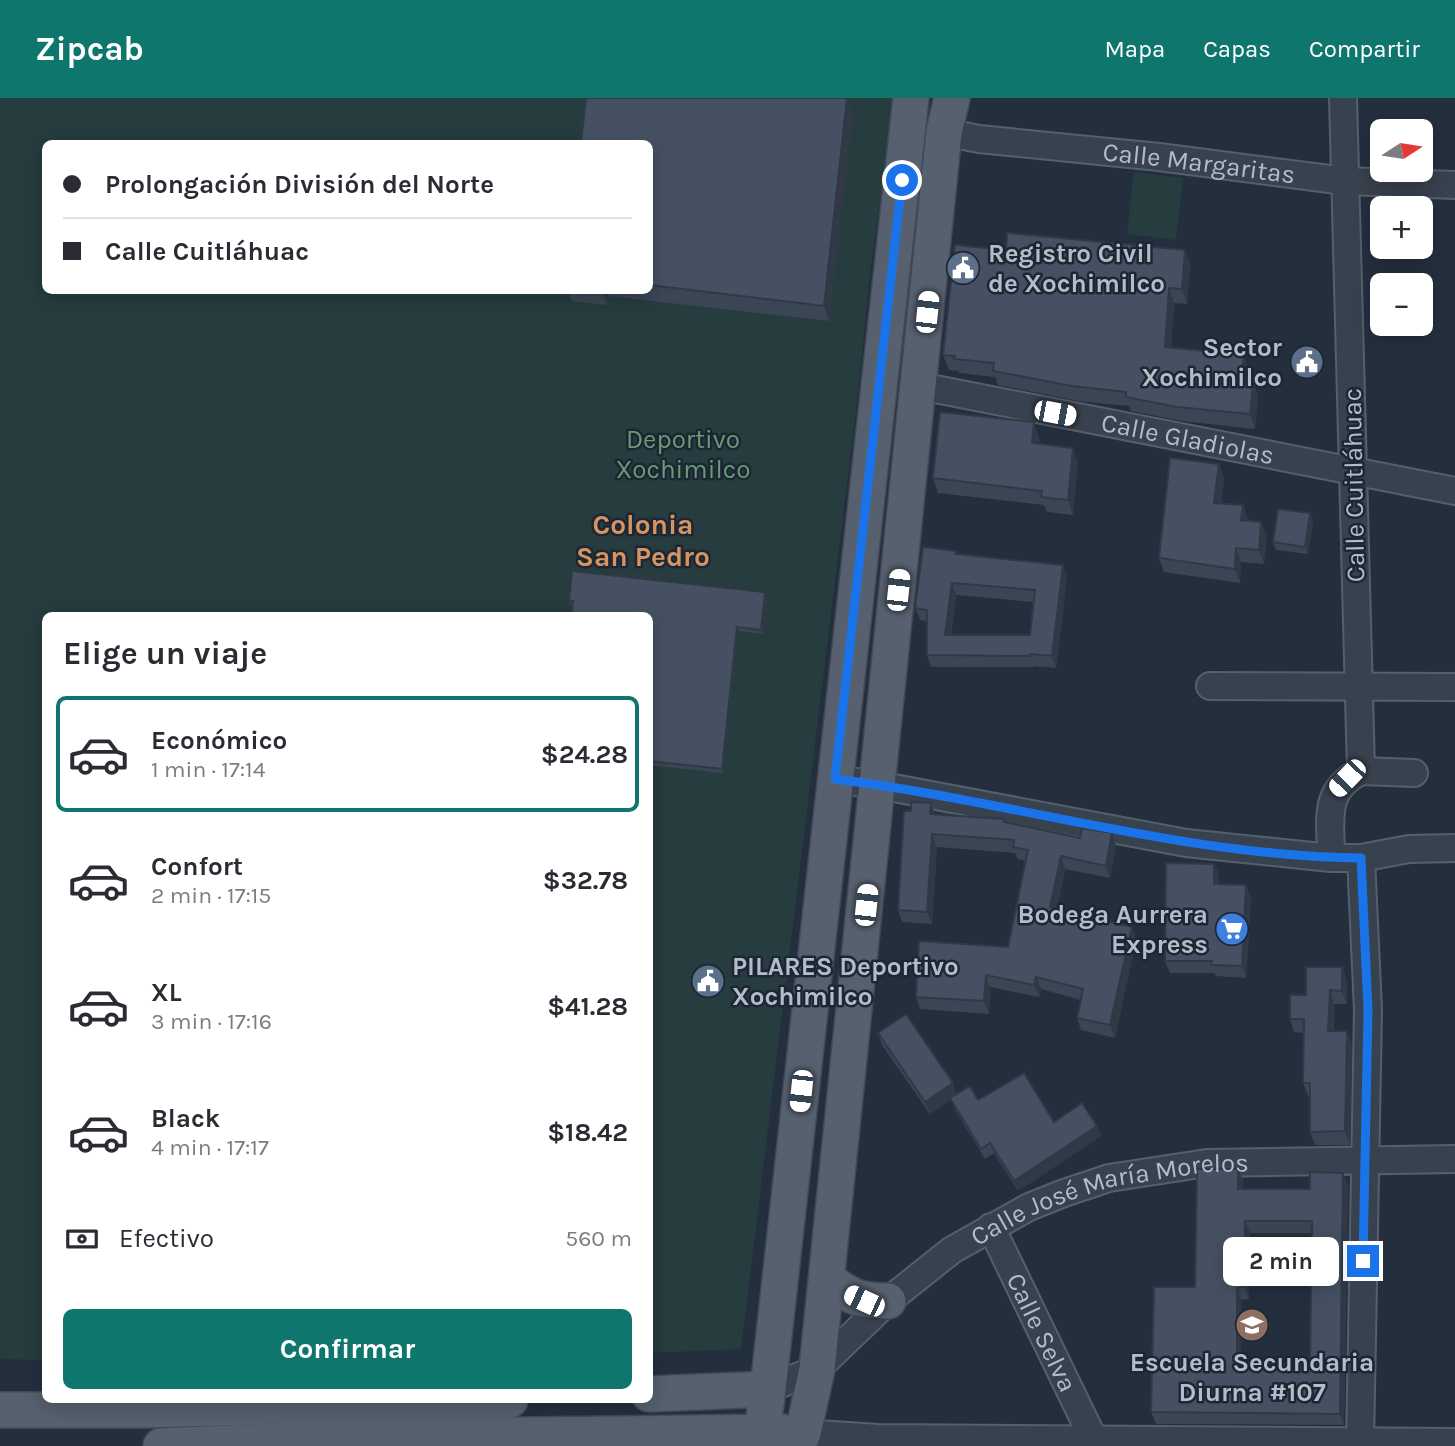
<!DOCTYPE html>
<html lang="es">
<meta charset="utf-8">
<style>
body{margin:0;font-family:Karla,sans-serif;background:#f7f7f7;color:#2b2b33;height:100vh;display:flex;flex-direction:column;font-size:26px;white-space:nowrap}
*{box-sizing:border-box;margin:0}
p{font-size:23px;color:#7c7c81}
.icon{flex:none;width:38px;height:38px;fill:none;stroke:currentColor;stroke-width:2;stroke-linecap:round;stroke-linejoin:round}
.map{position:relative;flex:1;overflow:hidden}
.panel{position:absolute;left:42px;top:514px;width:611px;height:791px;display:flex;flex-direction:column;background:#fff;border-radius:10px;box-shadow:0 4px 18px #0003}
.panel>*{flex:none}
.banner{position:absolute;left:42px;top:42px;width:611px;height:154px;border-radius:10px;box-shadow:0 4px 18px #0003;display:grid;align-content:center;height:154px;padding:0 21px;background:#fff}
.needle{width:46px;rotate:78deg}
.tools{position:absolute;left:1370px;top:21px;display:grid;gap:14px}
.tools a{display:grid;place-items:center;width:63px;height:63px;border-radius:10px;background:#fff;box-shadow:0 4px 18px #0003;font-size:35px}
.end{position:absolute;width:32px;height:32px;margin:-16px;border:9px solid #1a73e8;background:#fff;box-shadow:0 0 0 4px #fff}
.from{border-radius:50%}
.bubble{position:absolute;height:49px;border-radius:10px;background:#fff;box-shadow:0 4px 18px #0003;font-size:23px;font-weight:700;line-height:49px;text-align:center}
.car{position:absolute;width:21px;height:42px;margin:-21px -10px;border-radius:9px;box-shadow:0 0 5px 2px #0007;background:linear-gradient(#fff 24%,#345 0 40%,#fff 0 76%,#345 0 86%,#fff 0)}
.banner b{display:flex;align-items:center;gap:24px;height:66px;font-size:26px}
.banner b+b{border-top:2px solid #e1e1e2}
.banner i{width:18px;height:18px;background:#2b2b33}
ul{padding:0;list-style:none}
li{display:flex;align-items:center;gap:21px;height:116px;margin:0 14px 10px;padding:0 7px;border:4px solid transparent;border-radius:10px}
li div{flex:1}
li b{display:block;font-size:26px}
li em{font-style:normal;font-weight:700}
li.current{border-color:#0f766e}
li>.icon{width:63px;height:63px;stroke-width:1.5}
h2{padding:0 21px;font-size:32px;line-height:84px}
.pay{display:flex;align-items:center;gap:18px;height:77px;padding:0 21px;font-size:26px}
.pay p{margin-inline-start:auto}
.action{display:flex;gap:14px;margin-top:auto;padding:14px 21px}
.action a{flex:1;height:80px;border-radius:10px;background:#0f766e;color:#fff;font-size:28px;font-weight:700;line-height:80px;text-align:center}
header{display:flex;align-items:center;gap:42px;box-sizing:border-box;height:98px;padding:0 35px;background:#0f766e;color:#fff}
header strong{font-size:33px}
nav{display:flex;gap:38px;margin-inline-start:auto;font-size:24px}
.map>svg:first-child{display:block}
.green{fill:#263c3f;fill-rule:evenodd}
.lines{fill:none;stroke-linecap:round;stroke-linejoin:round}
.minor-casing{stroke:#565f6c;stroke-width:30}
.major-casing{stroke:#414a57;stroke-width:38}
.minor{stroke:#38414e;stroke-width:26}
.major{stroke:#56606e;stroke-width:35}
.wall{fill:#3b4654;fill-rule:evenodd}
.shaded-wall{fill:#303945}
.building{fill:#455162;stroke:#303945;stroke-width:2;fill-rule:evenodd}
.route{stroke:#1a73e8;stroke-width:9}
.labels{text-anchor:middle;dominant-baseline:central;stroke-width:5;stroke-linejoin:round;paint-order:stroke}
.street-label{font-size:26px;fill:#b4bcc9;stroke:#1d2633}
.poi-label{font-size:26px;font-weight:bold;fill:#b4bcc9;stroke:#1d2633;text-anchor:start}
.park-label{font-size:26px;fill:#6b9a76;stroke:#1d2633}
.neighbourhood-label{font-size:28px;font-weight:bold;fill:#d59563;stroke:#1d2633}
</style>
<header>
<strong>Zipcab</strong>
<nav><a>Mapa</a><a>Capas</a><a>Compartir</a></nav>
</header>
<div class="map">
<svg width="1455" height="1348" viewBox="0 0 1455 1348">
<rect width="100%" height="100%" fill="#242f3e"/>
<g class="green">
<path d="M0,0h896l-26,173 -11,114 -118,964 -92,4v-737h-603l-1,744 -45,-1zM46,46h603v146h-603z"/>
<polygon points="1134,74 1183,80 1176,142 1127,136"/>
</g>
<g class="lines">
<defs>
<g id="minor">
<path id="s1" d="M944,34l35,7 180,18 186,24 110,4"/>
<path id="s2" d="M920,288l535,105"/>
<polyline points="1210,588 1455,589"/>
<polyline points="1361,673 1414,675"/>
<polyline points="835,681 878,687 1186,745 1331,760 1361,760 1409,751 1455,750"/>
<path d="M1331,760c0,-39 -9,-67 30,-87l-18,-673"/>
<path id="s3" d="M991,1129l102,211"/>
<path id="s4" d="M768,1291l49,-20 71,-68 64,-51 77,-43 35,-14 45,-15 98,-15 248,-4"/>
<polyline points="803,1335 878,1340 1455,1344"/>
<polyline points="1360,1348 1368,912 1361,760"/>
</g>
<g id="major">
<path d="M827,1181c24,18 31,22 61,22"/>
<polyline points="649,1296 768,1291"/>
<polyline points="0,1312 142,1312 510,1302"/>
<polyline points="161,1348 363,1339 782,1334"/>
<polyline points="755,1348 762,1333 768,1291 911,0"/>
<polyline points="797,1348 803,1335 817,1271 944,34 952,0"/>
</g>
</defs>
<use href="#minor" class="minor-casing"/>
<use href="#major" class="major-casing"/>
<use href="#minor" class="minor"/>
<use href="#major" class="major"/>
</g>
<g class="wall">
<polygon points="853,13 829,223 608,198 607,207 572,203 568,192 649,192 649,46 581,45"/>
<polygon points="1006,152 1185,152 1190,167 1187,206 1174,205 1171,249 1249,271 1248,284 1253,285 1258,299 1255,331 1182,323 1131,313 1129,308 1078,303 998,287 995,279 959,275 958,273 949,272 943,257"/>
<polygon points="1039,339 1039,346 1078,364 1073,417 1047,414 1044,407 938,395 933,380"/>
<polygon points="1219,366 1224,381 1221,406 1248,423 1267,438 1264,466 1241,464 1240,485 1164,474 1159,460"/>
<polygon points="1310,415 1313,423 1308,456 1276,452 1273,444"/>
<path d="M956,453l1,3 110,23 -11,91 -22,-2v1h-103l-4,-12v-34l-7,-1 -5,-12zM956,497l78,7 -4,33h-79z"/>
<polygon points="765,494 767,498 763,536 738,533 723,675 649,667 649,518 570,507 569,503"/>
<polygon points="911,713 935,716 1004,721 1006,725 1116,748 1110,780 1065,771 1057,810 1132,829 1136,842 1115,940 1081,932 1077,920 1081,902 1041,891 1039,899 990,889 989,916 920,911 916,899 1008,849 1025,763 1018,761 1015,755 937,749 932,826 902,824 898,812"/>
<polygon points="1214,766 1219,777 1219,786 1251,799 1246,880 1216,878 1214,875 1170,875 1165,863"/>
<polygon points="1342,869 1347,883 1347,906 1334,906 1334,933 1352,946 1350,1047 1315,1047 1310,1034 1310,998 1308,998 1303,985 1304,935 1294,934 1290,921 1306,897"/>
<polygon points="878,935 957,996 1054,1024 1097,1028 1101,1038 1018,1093 994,1055 985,1061 954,1010 951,1001 930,1016 882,947"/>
<path d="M1343,1075l5,12 -4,240 -188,-1 -5,-12 44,-125 48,-107v9h67zM1250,1135h62l-2,131 -69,-1v-63l8,-1z"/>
</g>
<g class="shaded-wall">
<polygon points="847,0 848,0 853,13 829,223 824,208"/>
<polygon points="1185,152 1190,167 1187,206 1182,191"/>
<polygon points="1169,190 1174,205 1170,263 1165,249"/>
<polygon points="602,192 606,192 608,198 607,207"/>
<polygon points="1244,257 1249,271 1246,298 1241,283"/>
<polygon points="1253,285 1258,299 1255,331 1250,316"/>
<polygon points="1034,324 1039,339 1037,360 1032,345"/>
<polygon points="1073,350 1078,364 1073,417 1068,402"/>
<polygon points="1219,366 1224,381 1220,419 1214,405"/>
<polygon points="1243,407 1248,422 1247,436 1241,422"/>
<polygon points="1310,415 1313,423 1308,456 1305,449"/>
<polygon points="1261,424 1267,438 1264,466 1259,452"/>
<polygon points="1236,450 1241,464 1240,485 1235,471"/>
<polygon points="1063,467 1067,479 1056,570 1052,558"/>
<polygon points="952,485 956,497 949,548 945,537"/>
<polygon points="765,494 767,498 763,536 761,532"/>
<polygon points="737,529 738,533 723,675 722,671"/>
<polygon points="931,705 935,718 930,716"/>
<polygon points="1112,735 1116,748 1110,780 1106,768"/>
<polygon points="932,736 937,749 932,826 927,814"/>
<polygon points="1061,758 1065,771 1055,821 1050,809"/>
<polygon points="1214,766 1219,777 1219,797 1214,786"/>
<polygon points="1246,787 1251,799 1246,880 1242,868"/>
<polygon points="1132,829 1136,842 1115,940 1110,927"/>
<polygon points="1342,869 1347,883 1347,906 1342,893"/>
<polygon points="986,877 990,889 989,916 984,903"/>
<polygon points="1036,879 1041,891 1039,899 1034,887"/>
<polygon points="1330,892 1334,906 1333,946 1328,933"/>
<polygon points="1347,933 1352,946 1350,1047 1345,1033"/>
<polygon points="953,985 957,997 930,1016 925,1004"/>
<polygon points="1097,1028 1101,1038 1018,1093 1014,1083"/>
<polygon points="1238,1071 1243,1082 1243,1103 1238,1091"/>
<polygon points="1343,1075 1348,1087 1344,1327 1340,1316"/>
<polygon points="1245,1123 1250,1135 1249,1201 1244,1189"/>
<polygon points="1237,1190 1241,1202 1241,1277 1237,1265"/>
</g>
<g class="building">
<polygon points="586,0 847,0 824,208 649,187 649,46 559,46 560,43 581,45"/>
<polygon points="1007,135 1185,152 1182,191 1169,190 1165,249 1244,257 1241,283 1253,285 1250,316 1177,309 1126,299 1126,294 1072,288 993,273 994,265 954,261 955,258 943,257 955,147 1006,152"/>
<polygon points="940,314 1034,324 1032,345 1073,350 1068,402 1041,399 1042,393 933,380"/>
<polygon points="1170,360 1219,366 1214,405 1243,407 1241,422 1261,424 1259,452 1236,450 1235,471 1159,460"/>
<polygon points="1278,411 1310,415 1305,449 1273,444"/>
<path d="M923,449l33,4 -1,3 108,11 -11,91 -22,-2v2l-103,-1v-45l-12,-2zM952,485l83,7 -5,45h-85z"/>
<polygon points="572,473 765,494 761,532 737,529 722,671 649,663 649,518 571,518 573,503 569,503"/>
<polygon points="911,704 931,705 930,716 1004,721 1004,724 1080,740 1082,730 1112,735 1106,768 1061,758 1050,809 1132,829 1110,927 1077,920 1083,891 1036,879 1034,887 986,877 984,903 916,899 919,843 1008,849 1028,752 1013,749 1014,742 932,736 927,814 898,812 904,713 911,713"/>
<polygon points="1166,765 1214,766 1214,786 1246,787 1242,868 1211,867 1212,863 1165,863"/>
<polygon points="1306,869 1342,869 1342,893 1330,892 1328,933 1347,933 1345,1033 1310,1034 1310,985 1303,985 1304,921 1290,921 1290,897 1306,897"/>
<polygon points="906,916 953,985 925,1004 878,935"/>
<polygon points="1024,975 1054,1024 1082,1005 1097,1028 1014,1083 990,1045 981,1051 950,1000 970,988 978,1002"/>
<path d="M1197,1071h41v20h72v-17l33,1 -3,241 -189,-2 3,-125h41zM1245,1123h67l-2,143 -73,-1v-75l7,-1z"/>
</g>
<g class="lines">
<path class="route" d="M902,82l-67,599c176,22 348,77 526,79l7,152 -5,251"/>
</g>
<defs>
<symbol id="civic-disc" viewBox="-11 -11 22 22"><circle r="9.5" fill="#5c6f8a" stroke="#1d2633"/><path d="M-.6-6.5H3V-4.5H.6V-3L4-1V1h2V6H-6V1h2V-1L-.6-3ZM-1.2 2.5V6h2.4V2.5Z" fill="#fff"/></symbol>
<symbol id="supermarket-disc" viewBox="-11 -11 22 22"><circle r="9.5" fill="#3f7fe0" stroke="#1d2633"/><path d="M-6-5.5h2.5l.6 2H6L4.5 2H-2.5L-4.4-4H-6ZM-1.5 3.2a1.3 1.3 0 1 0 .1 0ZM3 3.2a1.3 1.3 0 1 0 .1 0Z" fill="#fff"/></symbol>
<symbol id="school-disc" viewBox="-11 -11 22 22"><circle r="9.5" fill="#8d6e63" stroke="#1d2633"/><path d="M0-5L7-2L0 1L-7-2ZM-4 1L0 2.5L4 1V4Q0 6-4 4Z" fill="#fff"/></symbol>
</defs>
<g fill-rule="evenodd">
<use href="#civic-disc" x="944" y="151" width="38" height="38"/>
<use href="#civic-disc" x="1288" y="245" width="38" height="38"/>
<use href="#supermarket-disc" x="1213" y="812" width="38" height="38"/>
<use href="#civic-disc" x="689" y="864" width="38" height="38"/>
<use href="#school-disc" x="1233" y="1208" width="38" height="38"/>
</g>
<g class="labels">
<g class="street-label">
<text stroke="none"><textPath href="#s1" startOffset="257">Calle Margaritas</textPath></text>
<text stroke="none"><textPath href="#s2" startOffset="273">Calle Gladiolas</textPath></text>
<text transform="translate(1354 387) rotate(-91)">Calle Cuitláhuac</text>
<text stroke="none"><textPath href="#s4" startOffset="402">Calle José María Morelos</textPath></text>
<text stroke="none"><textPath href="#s3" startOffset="117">Calle Selva</textPath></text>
</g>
<g class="poi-label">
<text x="988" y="155">Registro Civil<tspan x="988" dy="30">de Xochimilco</tspan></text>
<text x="1282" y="249" text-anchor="end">Sector<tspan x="1282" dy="30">Xochimilco</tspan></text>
<text x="1208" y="816" text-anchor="end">Bodega Aurrera<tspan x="1208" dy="30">Express</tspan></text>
<text x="732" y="868">PILARES Deportivo<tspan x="732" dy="30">Xochimilco</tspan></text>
<text x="1252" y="1264" text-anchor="middle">Escuela Secundaria<tspan x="1252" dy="30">Diurna #107</tspan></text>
</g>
<g class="park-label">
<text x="683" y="341">Deportivo<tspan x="683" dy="30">Xochimilco</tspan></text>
</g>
<g class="neighbourhood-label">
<text x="643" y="426">Colonia<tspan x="643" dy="32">San Pedro</tspan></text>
</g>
</g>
</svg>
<div class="tools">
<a><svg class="needle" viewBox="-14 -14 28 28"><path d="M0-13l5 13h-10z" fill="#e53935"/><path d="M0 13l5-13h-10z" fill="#7c7c81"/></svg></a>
<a>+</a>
<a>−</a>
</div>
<i class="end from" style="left:902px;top:82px"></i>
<i class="end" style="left:1363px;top:1163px"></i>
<div class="bubble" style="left:1223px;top:1139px;width:116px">2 min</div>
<i class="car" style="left:927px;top:214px;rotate:6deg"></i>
<i class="car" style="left:1055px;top:315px;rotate:101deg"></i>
<i class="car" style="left:898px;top:492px;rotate:6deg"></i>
<i class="car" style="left:1347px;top:680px;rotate:224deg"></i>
<i class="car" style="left:866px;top:807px;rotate:6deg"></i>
<i class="car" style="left:801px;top:993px;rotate:186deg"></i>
<i class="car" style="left:864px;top:1203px;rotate:295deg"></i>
<div class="banner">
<b><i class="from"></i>Prolongación División del Norte</b>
<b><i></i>Calle Cuitláhuac</b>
</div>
<section class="panel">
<h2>Elige un viaje</h2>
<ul>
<li class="current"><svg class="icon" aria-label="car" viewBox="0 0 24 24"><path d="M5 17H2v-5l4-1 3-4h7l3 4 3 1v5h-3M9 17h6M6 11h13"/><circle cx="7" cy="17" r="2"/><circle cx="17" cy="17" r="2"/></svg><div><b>Económico</b><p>1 min · 17:14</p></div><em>$24.28</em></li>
<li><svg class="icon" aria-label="car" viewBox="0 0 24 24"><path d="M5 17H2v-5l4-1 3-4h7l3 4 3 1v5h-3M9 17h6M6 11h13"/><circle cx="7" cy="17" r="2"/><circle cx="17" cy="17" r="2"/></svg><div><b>Confort</b><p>2 min · 17:15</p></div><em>$32.78</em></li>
<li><svg class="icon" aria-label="car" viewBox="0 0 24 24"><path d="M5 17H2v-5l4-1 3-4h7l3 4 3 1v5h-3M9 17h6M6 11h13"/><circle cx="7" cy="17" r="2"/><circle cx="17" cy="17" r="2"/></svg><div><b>XL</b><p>3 min · 17:16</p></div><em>$41.28</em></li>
<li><svg class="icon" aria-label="car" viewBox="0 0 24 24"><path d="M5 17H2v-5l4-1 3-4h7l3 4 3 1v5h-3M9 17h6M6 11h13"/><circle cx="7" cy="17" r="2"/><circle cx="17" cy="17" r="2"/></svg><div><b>Black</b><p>4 min · 17:17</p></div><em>$18.42</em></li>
</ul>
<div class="pay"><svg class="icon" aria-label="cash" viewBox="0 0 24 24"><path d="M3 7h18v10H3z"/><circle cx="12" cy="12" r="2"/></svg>Efectivo<p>560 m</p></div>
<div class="action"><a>Confirmar</a></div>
</section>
</div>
